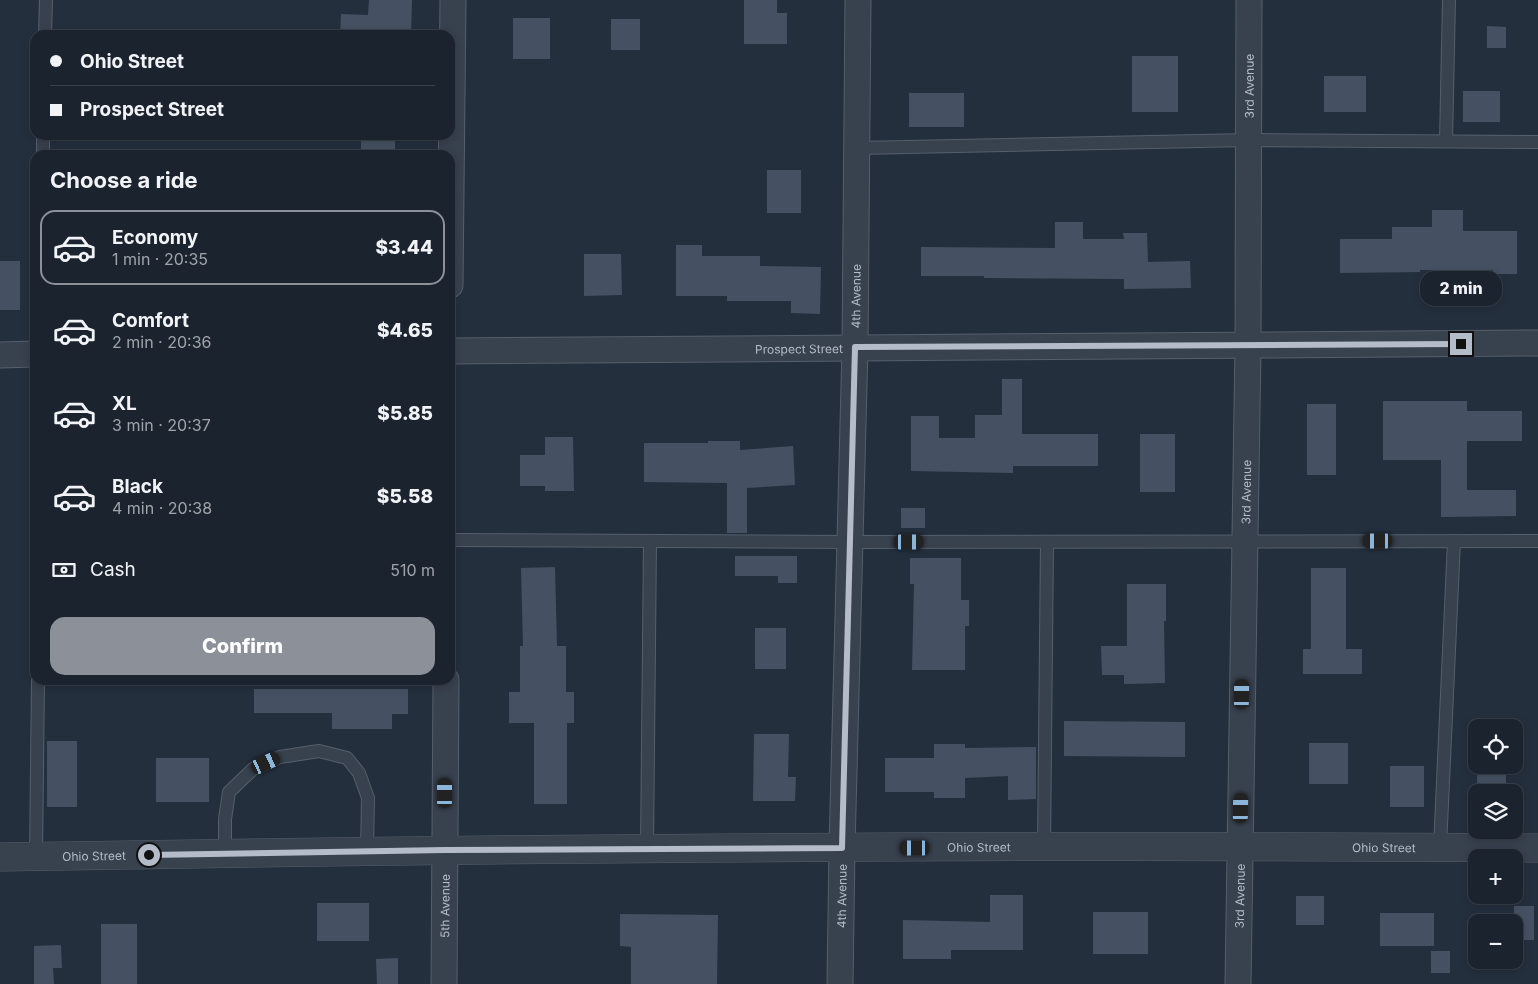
<!DOCTYPE html>
<meta charset="utf-8">
<style>
body{margin:0;font-family:Inter,sans-serif;background:#282f3a;color:#f1f3f6;height:100vh;display:flex;flex-direction:column;font-size:19px;white-space:nowrap}
*{box-sizing:border-box;margin:0}
p{font-size:16px;color:#a0a4aa}
.icon{flex:none;width:28px;height:28px;fill:none;stroke:currentColor;stroke-width:2;stroke-linecap:round;stroke-linejoin:round}
.map{position:relative;flex:1;overflow:hidden}
.panel{position:absolute;left:30px;top:150px;width:425px;height:535px;display:flex;flex-direction:column;background:#1b232e;border-radius:15px;box-shadow:0 2px 8px #0003,0 0 0 1px #39404a}
.panel>*{flex:none}
.top-card{position:absolute;left:30px;top:30px;width:425px;height:110px;border-radius:15px;box-shadow:0 2px 8px #0003,0 0 0 1px #39404a;display:grid;align-content:center;height:110px;padding:0 20px;background:#1b232e}
.buttons{position:absolute;left:1468px;top:719px;display:grid;gap:10px}
.buttons a{display:grid;place-items:center;width:55px;height:55px;border-radius:10px;background:#1b232e;box-shadow:0 2px 8px #0003,0 0 0 1px #39404a;font-size:25px}
.end{position:absolute;width:22px;height:22px;margin:-11px;border:6px solid #b4bcc9;background:#111;box-shadow:0 0 0 2px #111}
.from{border-radius:50%}
.bubble{position:absolute;height:35px;border-radius:15px;background:#1b232e;box-shadow:0 2px 8px #0003,0 0 0 1px #39404a;font-size:16px;font-weight:800;line-height:35px;text-align:center}
.car{position:absolute;width:15px;height:30px;margin:-15px -8px;border-radius:6px;box-shadow:0 0 4px 1px #0007;background:linear-gradient(#222 24%,#8ab4d8 0 40%,#222 0 76%,#8ab4d8 0 86%,#222 0)}
.top-card b{display:flex;align-items:center;gap:18px;height:48px;font-size:19px}
.top-card b+b{border-top:1px solid #39404a}
.top-card i{width:12px;height:12px;background:#f1f3f6}
ul{padding:0;list-style:none}
li{display:flex;align-items:center;gap:15px;height:75px;margin:0 10px 8px;padding:0 10px;border:2px solid transparent;border-radius:15px}
li div{flex:1}
li b{display:block;font-size:19px}
li em{font-style:normal;font-weight:800}
li.current{border-color:#8c9099}
li>.icon{width:45px;height:45px;stroke-width:1.5}
h2{padding:0 20px;font-size:22px;line-height:60px}
.pay{display:flex;align-items:center;gap:12px;height:55px;padding:0 20px;font-size:19px}
.pay p{margin-inline-start:auto}
.cta{display:flex;gap:10px;margin-top:auto;padding:10px 20px}
.cta a{flex:1;height:58px;border-radius:15px;background:#8c9099;color:#fff;font-size:20px;font-weight:800;line-height:58px;text-align:center}
.map>svg:first-child{display:block}
.building{fill:#455162}
.lines{fill:none;stroke-linecap:round;stroke-linejoin:round}
.service-casing{stroke:#565f6c;stroke-width:14}
.minor-casing{stroke:#565f6c;stroke-width:27}
.tertiary-casing{stroke:#565f6c;stroke-width:29}
.service{stroke:#38414e;stroke-width:12}
.minor{stroke:#38414e;stroke-width:25}
.tertiary{stroke:#38414e;stroke-width:28}
.route{stroke:#b4bcc9;stroke-width:6}
.labels{text-anchor:middle;dominant-baseline:central;stroke-width:5;stroke-linejoin:round;paint-order:stroke}
.street-label{font-size:12px;fill:#b4bcc9;stroke:#1d2633}
</style>
<div class="map">
<svg width="1538" height="984" viewBox="0 0 1538 984">
<rect width="100%" height="100%" fill="#242f3e"/>
<g class="building">
<polygon points="369,0 412,0 411,35 340,35 341,14 368,15"/>
<polygon points="744,0 777,0 777,13 787,13 787,44 744,44"/>
<rect x="513" y="18" width="37" height="41"/>
<rect x="611" y="19" width="29" height="31"/>
<polygon points="1487,26 1506,27 1506,48 1487,48"/>
<rect x="1132" y="56" width="46" height="56"/>
<rect x="1324" y="76" width="42" height="36"/>
<rect x="1463" y="91" width="37" height="31"/>
<rect x="909" y="93" width="55" height="34"/>
<rect x="361" y="135" width="34" height="20"/>
<rect x="767" y="170" width="34" height="43"/>
<polygon points="1432,210 1463,210 1463,231 1517,231 1517,274 1493,274 1493,270 1420,270 1420,272 1340,273 1340,239 1392,239 1392,227 1432,227"/>
<polygon points="1055,222 1083,222 1083,239 1124,239 1123,233 1147,233 1148,262 1190,261 1191,288 1124,289 1124,279 984,278 984,276 921,276 921,247 1055,248"/>
<polygon points="676,245 702,245 702,256 760,256 760,266 821,267 820,314 791,313 791,301 727,301 727,296 676,296"/>
<polygon points="584,254 621,254 622,295 584,296"/>
<rect x="0" y="261" width="20" height="49"/>
<polygon points="1002,379 1022,379 1022,434 1098,434 1098,466 1013,466 1013,473 911,471 911,416 939,416 939,438 975,438 975,415 1002,415"/>
<polygon points="1383,401 1467,401 1467,411 1522,411 1522,441 1467,441 1467,490 1516,490 1516,516 1441,517 1441,460 1383,460"/>
<rect x="1307" y="404" width="29" height="71"/>
<rect x="1140" y="434" width="35" height="58"/>
<polygon points="545,437 573,437 574,491 545,491 545,486 520,486 520,455 545,455"/>
<polygon points="708,441 740,441 740,450 793,446 795,485 747,488 747,533 727,533 727,483 644,482 644,443 708,443"/>
<rect x="901" y="508" width="24" height="20"/>
<polygon points="735,556 797,556 797,583 778,583 778,576 735,576"/>
<polygon points="910,558 961,558 961,600 969,600 969,626 965,626 965,670 912,670 914,584 910,584"/>
<polygon points="555,567 557,646 566,646 566,692 574,692 574,723 567,723 567,804 534,804 534,723 509,723 509,692 520,692 520,646 523,646 521,568"/>
<polygon points="1311,568 1346,568 1346,649 1362,649 1362,674 1303,674 1303,649 1311,649"/>
<polygon points="1127,584 1166,584 1166,621 1164,621 1165,683 1124,684 1124,675 1102,675 1101,646 1127,646"/>
<rect x="755" y="628" width="31" height="41"/>
<polygon points="254,689 408,689 408,714 392,714 392,729 332,729 332,713 254,713"/>
<polygon points="1064,721 1185,722 1185,757 1064,756"/>
<polygon points="754,734 789,734 788,777 796,777 795,801 753,801"/>
<rect x="47" y="741" width="30" height="66"/>
<rect x="1309" y="743" width="39" height="41"/>
<polygon points="934,744 965,744 965,748 1036,747 1036,799 1008,800 1008,776 965,778 965,798 934,798 934,792 885,792 885,758 934,758"/>
<rect x="156" y="758" width="53" height="44"/>
<rect x="1477" y="765" width="29" height="27"/>
<rect x="1390" y="766" width="34" height="41"/>
<polygon points="990,895 1023,895 1023,950 951,950 951,959 903,959 903,920 990,922"/>
<rect x="1296" y="896" width="28" height="29"/>
<rect x="317" y="903" width="52" height="38"/>
<rect x="1514" y="906" width="20" height="34"/>
<rect x="1093" y="912" width="55" height="42"/>
<rect x="1380" y="913" width="54" height="33"/>
<polygon points="620,914 718,915 717,984 631,984 631,947 620,946"/>
<rect x="101" y="924" width="36" height="60"/>
<polygon points="61,945 62,968 53,968 54,984 34,984 34,946"/>
<rect x="1431" y="951" width="19" height="22"/>
<polygon points="398,958 398,984 377,984 376,959"/>
</g>
<g class="lines">
<defs>
<g id="service">
<polyline points="45,35 46,0"/>
<polyline points="1446,141 1449,0"/>
<polyline points="857,148 1249,140 1538,142"/>
<polyline points="43,155 43,135"/>
<polyline points="450,540 850,542 1538,541"/>
<polyline points="1044,847 1047,542"/>
<polyline points="1440,847 1454,541"/>
<polyline points="647,849 650,541"/>
<polyline points="225,854 225,819 229,792 253,769 280,757 319,751 347,758 359,773 368,798 367,851"/>
<polyline points="36,857 38,680"/>
</g>
<g id="minor">
<polyline points="450,285 453,0"/>
<path id="s1" d="M450,351l1088,-8"/>
<polyline points="0,355 35,354"/>
<path id="s2" d="M444,984l2,-304"/>
<path id="s3" d="M840,984l2,-136 13,-501 3,-347"/>
<path id="s4" d="M1238,984l10,-638 1,-346"/>
</g>
<g id="tertiary">
<path id="s5" d="M0,857c513,-9 1025,-13 1538,-9"/>
</g>
</defs>
<use href="#service" class="service-casing"/>
<use href="#minor" class="minor-casing"/>
<use href="#tertiary" class="tertiary-casing"/>
<use href="#service" class="service"/>
<use href="#minor" class="minor"/>
<use href="#tertiary" class="tertiary"/>
</g>
<g class="lines">
<polyline class="route" points="149,855 445,850 842,848 855,347 1461,344"/>
</g>
<g class="labels">
<g class="street-label">
<text stroke="none"><textPath href="#s4" startOffset="898">3rd Avenue</textPath></text>
<text stroke="none"><textPath href="#s3" startOffset="688">4th Avenue</textPath></text>
<text stroke="none"><textPath href="#s1" startOffset="349">Prospect Street</textPath></text>
<text stroke="none"><textPath href="#s4" startOffset="492">3rd Avenue</textPath></text>
<text stroke="none"><textPath href="#s5" startOffset="979">Ohio Street</textPath></text>
<text stroke="none"><textPath href="#s5" startOffset="1384">Ohio Street</textPath></text>
<text stroke="none"><textPath href="#s5" startOffset="94">Ohio Street</textPath></text>
<text stroke="none"><textPath href="#s3" startOffset="88">4th Avenue</textPath></text>
<text stroke="none"><textPath href="#s4" startOffset="88">3rd Avenue</textPath></text>
<text stroke="none"><textPath href="#s2" startOffset="78">5th Avenue</textPath></text>
</g>
</g>
</svg>
<div class="buttons">
<a><svg class="icon" aria-label="locate" viewBox="0 0 24 24"><circle cx="12" cy="12" r="6"/><path d="M12 2v4M12 18v4M2 12h4M18 12h4"/></svg></a>
<a><svg class="icon" aria-label="layers" viewBox="0 0 24 24"><path d="M12 4l9 5-9 5-9-5zM3 14l9 5 9-5"/></svg></a>
<a>+</a>
<a>−</a>
</div>
<i class="end from" style="left:149px;top:855px"></i>
<i class="end" style="left:1461px;top:344px"></i>
<div class="bubble" style="left:1420px;top:271px;width:82px">2 min</div>
<i class="car" style="left:1378px;top:541px;rotate:270deg"></i>
<i class="car" style="left:909px;top:542px;rotate:90deg"></i>
<i class="car" style="left:1242px;top:694px;rotate:1deg"></i>
<i class="car" style="left:266px;top:763px;rotate:65deg"></i>
<i class="car" style="left:445px;top:793px;rotate:0deg"></i>
<i class="car" style="left:1241px;top:808px;rotate:1deg"></i>
<i class="car" style="left:915px;top:848px;rotate:270deg"></i>
<div class="top-card">
<b><i class="from"></i>Ohio Street</b>
<b><i></i>Prospect Street</b>
</div>
<section class="panel">
<h2>Choose a ride</h2>
<ul>
<li class="current"><svg class="icon" aria-label="car" viewBox="0 0 24 24"><path d="M5 17H2v-5l4-1 3-4h7l3 4 3 1v5h-3M9 17h6M6 11h13"/><circle cx="7" cy="17" r="2"/><circle cx="17" cy="17" r="2"/></svg><div><b>Economy</b><p>1 min · 20:35</p></div><em>$3.44</em></li>
<li><svg class="icon" aria-label="car" viewBox="0 0 24 24"><path d="M5 17H2v-5l4-1 3-4h7l3 4 3 1v5h-3M9 17h6M6 11h13"/><circle cx="7" cy="17" r="2"/><circle cx="17" cy="17" r="2"/></svg><div><b>Comfort</b><p>2 min · 20:36</p></div><em>$4.65</em></li>
<li><svg class="icon" aria-label="car" viewBox="0 0 24 24"><path d="M5 17H2v-5l4-1 3-4h7l3 4 3 1v5h-3M9 17h6M6 11h13"/><circle cx="7" cy="17" r="2"/><circle cx="17" cy="17" r="2"/></svg><div><b>XL</b><p>3 min · 20:37</p></div><em>$5.85</em></li>
<li><svg class="icon" aria-label="car" viewBox="0 0 24 24"><path d="M5 17H2v-5l4-1 3-4h7l3 4 3 1v5h-3M9 17h6M6 11h13"/><circle cx="7" cy="17" r="2"/><circle cx="17" cy="17" r="2"/></svg><div><b>Black</b><p>4 min · 20:38</p></div><em>$5.58</em></li>
</ul>
<div class="pay"><svg class="icon" aria-label="cash" viewBox="0 0 24 24"><path d="M3 7h18v10H3z"/><circle cx="12" cy="12" r="2"/></svg>Cash<p>510 m</p></div>
<div class="cta"><a>Confirm</a></div>
</section>
</div>
